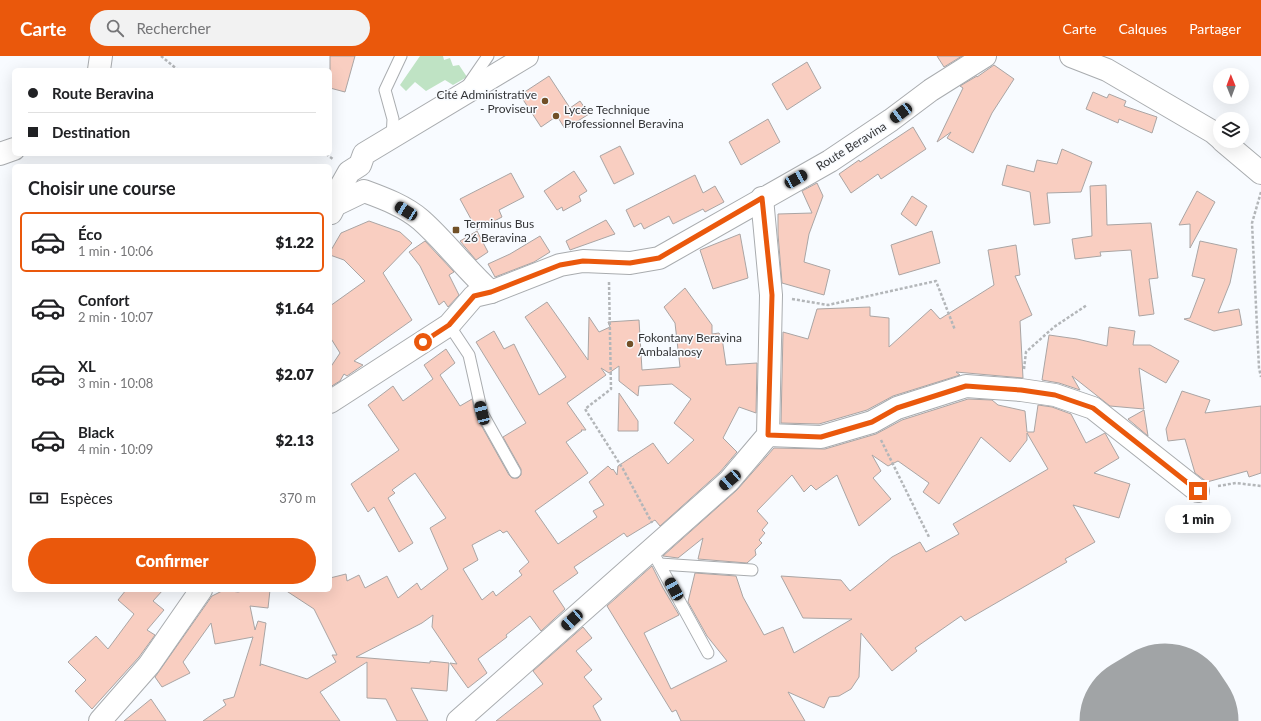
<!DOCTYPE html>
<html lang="fr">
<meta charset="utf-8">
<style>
body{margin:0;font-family:Lato,sans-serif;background:#f2f2f2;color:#202124;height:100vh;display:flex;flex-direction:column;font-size:15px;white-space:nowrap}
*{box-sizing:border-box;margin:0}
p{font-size:13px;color:#757577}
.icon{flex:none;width:22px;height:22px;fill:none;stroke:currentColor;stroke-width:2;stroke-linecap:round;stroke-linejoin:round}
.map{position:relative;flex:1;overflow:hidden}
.details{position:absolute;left:12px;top:108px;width:320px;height:428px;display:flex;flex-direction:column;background:#fff;border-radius:6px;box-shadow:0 4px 16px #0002}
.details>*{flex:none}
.guide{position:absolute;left:12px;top:12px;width:320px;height:88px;border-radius:6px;box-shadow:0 4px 16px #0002;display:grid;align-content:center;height:88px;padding:0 16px;background:#fff}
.needle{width:26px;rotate:359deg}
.controls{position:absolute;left:1213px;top:12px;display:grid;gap:8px}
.controls a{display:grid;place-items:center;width:36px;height:36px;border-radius:50%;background:#fff;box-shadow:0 4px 16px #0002;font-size:20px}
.end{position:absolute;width:18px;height:18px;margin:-9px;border:5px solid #ea580c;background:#fff;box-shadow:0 0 0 2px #fff}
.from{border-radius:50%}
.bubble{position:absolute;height:28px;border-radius:14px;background:#fff;box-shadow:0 4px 16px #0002;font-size:13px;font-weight:800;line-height:28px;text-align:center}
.car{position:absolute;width:12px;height:24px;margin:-12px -6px;border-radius:5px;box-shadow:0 0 3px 1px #0007;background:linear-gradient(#222 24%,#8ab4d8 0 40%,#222 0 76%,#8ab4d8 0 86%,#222 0)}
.guide b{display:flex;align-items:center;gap:14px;height:38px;font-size:15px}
.guide b+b{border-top:1px solid #e0e0e0}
.guide i{width:10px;height:10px;background:#202124}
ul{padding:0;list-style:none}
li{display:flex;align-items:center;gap:12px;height:60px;margin:0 8px 6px;padding:0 8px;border:2px solid transparent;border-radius:6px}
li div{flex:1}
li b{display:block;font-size:15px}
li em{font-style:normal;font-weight:800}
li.selected{border-color:#ea580c}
li>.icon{width:36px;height:36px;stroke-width:1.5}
h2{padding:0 16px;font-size:18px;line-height:48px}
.pay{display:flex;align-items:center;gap:10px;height:44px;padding:0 16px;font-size:15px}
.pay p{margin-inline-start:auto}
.primary-button{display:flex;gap:8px;margin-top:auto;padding:8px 16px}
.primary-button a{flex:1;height:46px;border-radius:24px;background:#ea580c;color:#fff;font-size:16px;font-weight:800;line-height:46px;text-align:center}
header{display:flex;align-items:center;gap:24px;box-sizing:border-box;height:56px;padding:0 20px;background:#ea580c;color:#fff}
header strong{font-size:19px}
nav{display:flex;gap:22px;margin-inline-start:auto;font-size:14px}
.search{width:280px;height:36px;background:#f2f2f2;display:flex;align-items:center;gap:10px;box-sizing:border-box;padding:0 14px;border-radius:22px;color:#757577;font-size:15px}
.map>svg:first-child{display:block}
.green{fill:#bfe3c4}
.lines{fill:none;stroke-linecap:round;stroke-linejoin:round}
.runway{stroke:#a1a4a6;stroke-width:131}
.building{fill:#f9cec1;stroke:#aaa5a4;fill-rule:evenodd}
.lane-casing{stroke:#a9acaf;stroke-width:13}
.street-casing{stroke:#a9acaf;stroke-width:24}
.path{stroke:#b3b6b9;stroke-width:2.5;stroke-dasharray:3 2;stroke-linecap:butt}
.lane{stroke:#fff;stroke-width:11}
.street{stroke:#fff;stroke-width:22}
.route{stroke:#ea580c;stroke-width:5}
.poi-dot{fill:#715027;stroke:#f8fbff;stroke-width:1.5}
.labels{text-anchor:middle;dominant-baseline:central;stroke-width:3;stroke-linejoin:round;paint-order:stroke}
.poi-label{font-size:12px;fill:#353638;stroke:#f8fbff;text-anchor:start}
.street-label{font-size:12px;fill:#353638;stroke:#f8fbff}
</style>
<header>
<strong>Carte</strong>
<div class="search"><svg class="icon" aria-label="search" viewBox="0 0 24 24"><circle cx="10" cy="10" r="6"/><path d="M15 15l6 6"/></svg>Rechercher</div>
<nav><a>Carte</a><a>Calques</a><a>Partager</a></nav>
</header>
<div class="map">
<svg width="1261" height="665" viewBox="0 0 1261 665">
<rect width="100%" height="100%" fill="#f8fbff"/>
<polygon class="green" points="420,0 443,0 444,4 450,2 453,10 459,9 467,21 453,29 445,24 426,35 415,26 406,35 400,29"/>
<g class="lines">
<polyline class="runway" points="1145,665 1165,653 1173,665"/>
</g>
<g class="building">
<polygon points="330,0 355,0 345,36 330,32"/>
<polygon points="937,0 962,0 944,11"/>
<polygon points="807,6 821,32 787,54 772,28"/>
<polygon points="994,9 1014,23 992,57 973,97 947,82 951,76 937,86 963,32 960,30 977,20 977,21"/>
<polygon points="549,20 570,52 580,45 589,58 565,73 557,60 541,71 520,39"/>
<polygon points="1093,36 1107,42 1109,38 1126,45 1124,50 1157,61 1152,77 1119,63 1118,67 1086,53"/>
<polygon points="768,63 780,86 741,109 729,86"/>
<polygon points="913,71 926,93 881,123 878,118 851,137 839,118 859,104 860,106"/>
<polygon points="620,90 634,118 614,128 600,100"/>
<polygon points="1062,93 1092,106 1081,136 1047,137 1050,167 1034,169 1030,136 1002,129 1007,109 1034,116 1037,104 1057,108"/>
<polygon points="574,115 587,135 579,140 581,145 563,155 562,151 557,154 544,135"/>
<polygon points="511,117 524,141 499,154 502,161 477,174 460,143"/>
<polygon points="695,119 703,137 715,130 724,146 705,156 703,153 673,168 669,160 644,173 641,167 634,171 626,154"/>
<polygon points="817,127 823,140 809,178 804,206 830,214 824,239 782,227 778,178 778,158 812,157 802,135"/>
<polygon points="1106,129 1107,169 1151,167 1158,222 1149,223 1154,258 1139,260 1131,194 1100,196 1101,200 1075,203 1072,183 1092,180 1090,130"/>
<polygon points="1197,135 1215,146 1190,192 1190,168 1179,169"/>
<polygon points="912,140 927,150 916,170 901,158"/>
<polygon points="606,164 615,178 570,194 566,185"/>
<polygon points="369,165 400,176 412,187 383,217 412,264 354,305 363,309 347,320 344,318 340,325 330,331 330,312 340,297 330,281 330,250 365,225 344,204 330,199 330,196 341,177"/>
<polygon points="477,175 488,196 476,204 460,185"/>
<polygon points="932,175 940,207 899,219 891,189"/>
<polygon points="740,178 748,222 713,233 700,194"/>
<polygon points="540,180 550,196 534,206 495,221 488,208 510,198"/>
<polygon points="425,185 454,216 449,219 459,239 448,251 444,245 439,249 420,210 409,196"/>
<polygon points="1200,185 1237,193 1230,227 1218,257 1239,253 1242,269 1214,275 1184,263 1190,262 1205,223 1192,220"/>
<polygon points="1016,189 1020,219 1015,220 1032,259 1020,265 1023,322 956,316 960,319 893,340 867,354 819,368 781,367 783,276 808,283 817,253 870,251 870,260 889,262 889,291 931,253 940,263 994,229 988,194"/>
<path d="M685,232l27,37v9l7,-1 3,5 4,27 31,-2 -1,50 -17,-6 -16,31 14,14 -17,20 -60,54 -5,-6 -28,17 -3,-4 -50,34 4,6 -25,18 12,18 -24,22 -11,-15 -24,19 1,2 -29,22 9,14 -19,15 -18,-25 7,1 -25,-37 1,-12 -11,8 -66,34 74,6v-2l19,2 -2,28 -36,-3 17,33h-31l-11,-22 -19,-1v-36l-47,30 20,29h-137l23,-16 -3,-5 11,-3 19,-60 -38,7 -4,-21 -28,39 7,11 -28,14 -7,-10 57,-81 12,-6 14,2 8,-2h24l-2,18 -18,-2 5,24 3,-9 8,2 -6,43 1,-2 46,15 29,-17 -4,-7h5l-23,-46 -29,-19h45v-12l16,-4 1,7 12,-6 6,13 22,-12 11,22 19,-15 4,7 27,-21 -18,-41 16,-10 -31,-45 -23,17 3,3 -7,5 25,45 -14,9 -25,-45 -6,5 -17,-28 48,-34 -31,-45 25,-19 10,15 30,-22 -9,-14 22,-16 9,14 -15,12 20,31 12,-7 4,17 33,59 3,3h6l3,-3v-6l-18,-32 23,-14 -50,-81 18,-11 10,18 10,-5 25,51 27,-18 -41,-60 22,-15 41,58 1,-43 10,15 11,-5 -2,-5 31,-2 3,50 38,-3 -5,-44 -11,-16zM619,310v15l19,15 1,-10 33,-2 19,15 -17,24 20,17 -26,24 -15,-21 -35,23 -1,9 -4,-6 -1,1 -4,-4 -19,16 15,23 -11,6 4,6 -39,27 -23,-33 53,-38 -22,-31 16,-11 -1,-1h5l-19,-27 39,-28 -5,-7 8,5zM500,474l3,3 4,-2 22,31 -10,9 3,4 -26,21 -3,-5 -11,9 -19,-31 15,-9 -6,-15z"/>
<polygon points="1109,271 1135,275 1133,289 1150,289 1179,305 1166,327 1139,312 1144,353 1110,350 1072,320 1080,334 1059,327 1042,324 1049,279 1077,283 1107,290"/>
<polygon points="1182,335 1210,344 1205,357 1261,350 1261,417 1249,421 1247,415 1207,426 1195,417 1185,383 1168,385 1166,373"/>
<polygon points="619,337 638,365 638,375 618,375"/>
<polygon points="968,343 992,344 998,349 1025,355 1027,376 1034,376 1038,349 1052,351 1071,358 1086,387 1105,377 1119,402 1094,417 1130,428 1119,462 1073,449 1095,486 1065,503 1067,506 965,565 961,560 915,592 917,595 892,615 861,577 859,621 851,633 839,640 829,641 824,652 788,636 805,665 681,665 676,654 672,656 607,550 652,510 663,532 679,559 644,577 671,633 727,605 707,580 688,546 695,517 736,520 743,541 764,579 783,571 794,597 852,563 803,562 781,520 841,524 850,535 892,501 920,486 926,496 959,478 953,468 1048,413 1027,377 1027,384 1010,406 981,381 939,448 923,436 929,427 898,405 888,410 872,399 881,415 873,422 891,443 859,470 837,419 816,434 811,429 804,436 792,419 757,455 768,467 762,474 765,477 759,484 762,487 755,494 756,499 747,507 698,503 703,482 678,502 663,500 737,434 774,392 825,393 876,378 902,364"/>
<polygon points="1144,354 1148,380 1128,363"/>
<polygon points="126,534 163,534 153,545 164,554 147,574 155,579 139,601 92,653 75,635 86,624 68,606 96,580 108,593 134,558 118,544"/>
<polygon points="583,571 592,582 576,595 592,614 584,621 602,643 593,650 601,665 496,665 543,628 533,615"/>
<polygon points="151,643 166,665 124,665"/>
</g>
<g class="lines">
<defs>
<g id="lane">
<polyline points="468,29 488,0"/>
<polyline points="392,82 393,63 385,34 401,0"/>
<polyline points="449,269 469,299 482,357 515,416"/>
<polyline points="651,493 708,597"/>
<polyline points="660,508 752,514"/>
</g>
<g id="street">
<polyline points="1071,0 1107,14 1213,76 1220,82"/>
<polyline points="99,14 101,0"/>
<polyline points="1223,85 1261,117"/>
<polyline points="0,98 14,93"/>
<polyline points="335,149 340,132 349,116 360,109 364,98 527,0"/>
<path d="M331,157l4,-8 29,-14c19,7 41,15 57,29 25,22 45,50 70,72"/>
<polyline points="330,346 449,269 474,240 491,236 560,209 583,205 630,207 659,202 830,105 891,64 931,34 985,0"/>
<polyline points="768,379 821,381 872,366 897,352 966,330 1021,334 1055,339 1093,352 1198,435"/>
<polyline points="100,665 149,609 201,534"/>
<polyline points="458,665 729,425 768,379 771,239 762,142"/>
</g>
</defs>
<use href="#lane" class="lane-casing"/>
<use href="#street" class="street-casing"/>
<g class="path">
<polyline points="161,0 178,14"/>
<polyline points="326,98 333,103"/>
<polyline points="1261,136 1252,167 1259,312 1261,321"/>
<polyline points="609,226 611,333 585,353 623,413 652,467"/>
<polyline points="792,243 828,249 936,225 955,274"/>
<polyline points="1024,313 1026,296 1054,271 1087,249"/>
<polyline points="881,384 929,481"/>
<polyline points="1218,430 1236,427 1261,430"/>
</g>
<use href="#lane" class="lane"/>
<use href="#street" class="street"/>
</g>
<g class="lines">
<polyline class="route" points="423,286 449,269 474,240 491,236 560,209 583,205 630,207 659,202 762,142 772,239 768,379 821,381 872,366 897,352 966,330 1021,334 1055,339 1093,352 1198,435"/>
</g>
<g class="poi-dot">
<circle cx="545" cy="45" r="4"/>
<circle cx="556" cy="60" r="4"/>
<rect x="452" y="170" width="8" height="8" rx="2"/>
<circle cx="630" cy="288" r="4"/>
</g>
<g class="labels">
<g class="poi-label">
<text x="537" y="38" text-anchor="end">Cité Administrative<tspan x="537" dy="14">- Proviseur</tspan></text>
<text x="564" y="53">Lycée Technique<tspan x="564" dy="14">Professionnel Beravina</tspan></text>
<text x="464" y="167">Terminus Bus<tspan x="464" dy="14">26 Beravina</tspan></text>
<text x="638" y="281">Fokontany Beravina<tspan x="638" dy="14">Ambalanosy</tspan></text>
</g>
<g class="street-label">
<text transform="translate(851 90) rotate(-32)">Route Beravina</text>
</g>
</g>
</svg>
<div class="controls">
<a><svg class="needle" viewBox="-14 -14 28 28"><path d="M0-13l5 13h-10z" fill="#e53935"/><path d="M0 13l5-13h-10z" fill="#757577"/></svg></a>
<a><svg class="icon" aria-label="layers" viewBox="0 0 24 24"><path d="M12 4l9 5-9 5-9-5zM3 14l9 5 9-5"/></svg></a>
</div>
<i class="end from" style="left:423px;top:286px"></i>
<i class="end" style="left:1198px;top:435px"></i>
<div class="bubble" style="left:1165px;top:449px;width:66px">1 min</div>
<i class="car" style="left:901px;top:57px;rotate:233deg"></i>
<i class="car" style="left:796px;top:123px;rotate:61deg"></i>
<i class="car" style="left:406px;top:155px;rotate:302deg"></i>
<i class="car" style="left:482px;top:357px;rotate:346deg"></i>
<i class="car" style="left:730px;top:424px;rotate:229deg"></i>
<i class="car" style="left:674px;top:533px;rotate:331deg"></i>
<i class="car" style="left:572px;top:564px;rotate:228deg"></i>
<div class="guide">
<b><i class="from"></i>Route Beravina</b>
<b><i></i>Destination</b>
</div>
<section class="details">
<h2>Choisir une course</h2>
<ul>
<li class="selected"><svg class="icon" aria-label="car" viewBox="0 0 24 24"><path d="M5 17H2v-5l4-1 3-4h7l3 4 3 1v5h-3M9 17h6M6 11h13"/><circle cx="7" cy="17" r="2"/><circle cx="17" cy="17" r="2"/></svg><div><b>Éco</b><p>1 min · 10:06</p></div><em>$1.22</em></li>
<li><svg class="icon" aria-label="car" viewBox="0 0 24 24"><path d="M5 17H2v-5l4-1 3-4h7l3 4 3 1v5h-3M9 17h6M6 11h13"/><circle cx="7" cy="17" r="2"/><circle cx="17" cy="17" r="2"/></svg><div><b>Confort</b><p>2 min · 10:07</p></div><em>$1.64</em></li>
<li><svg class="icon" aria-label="car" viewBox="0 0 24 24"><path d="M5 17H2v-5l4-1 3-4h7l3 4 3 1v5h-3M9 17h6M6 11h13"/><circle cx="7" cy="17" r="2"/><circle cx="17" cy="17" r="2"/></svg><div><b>XL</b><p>3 min · 10:08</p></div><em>$2.07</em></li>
<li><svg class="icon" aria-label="car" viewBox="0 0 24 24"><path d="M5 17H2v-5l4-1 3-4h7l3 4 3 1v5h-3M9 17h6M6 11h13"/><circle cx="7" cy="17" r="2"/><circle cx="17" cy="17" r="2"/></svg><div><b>Black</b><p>4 min · 10:09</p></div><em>$2.13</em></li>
</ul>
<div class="pay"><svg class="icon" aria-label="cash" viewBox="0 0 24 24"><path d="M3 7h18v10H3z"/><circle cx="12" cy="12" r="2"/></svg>Espèces<p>370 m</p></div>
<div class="primary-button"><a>Confirmer</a></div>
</section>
</div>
